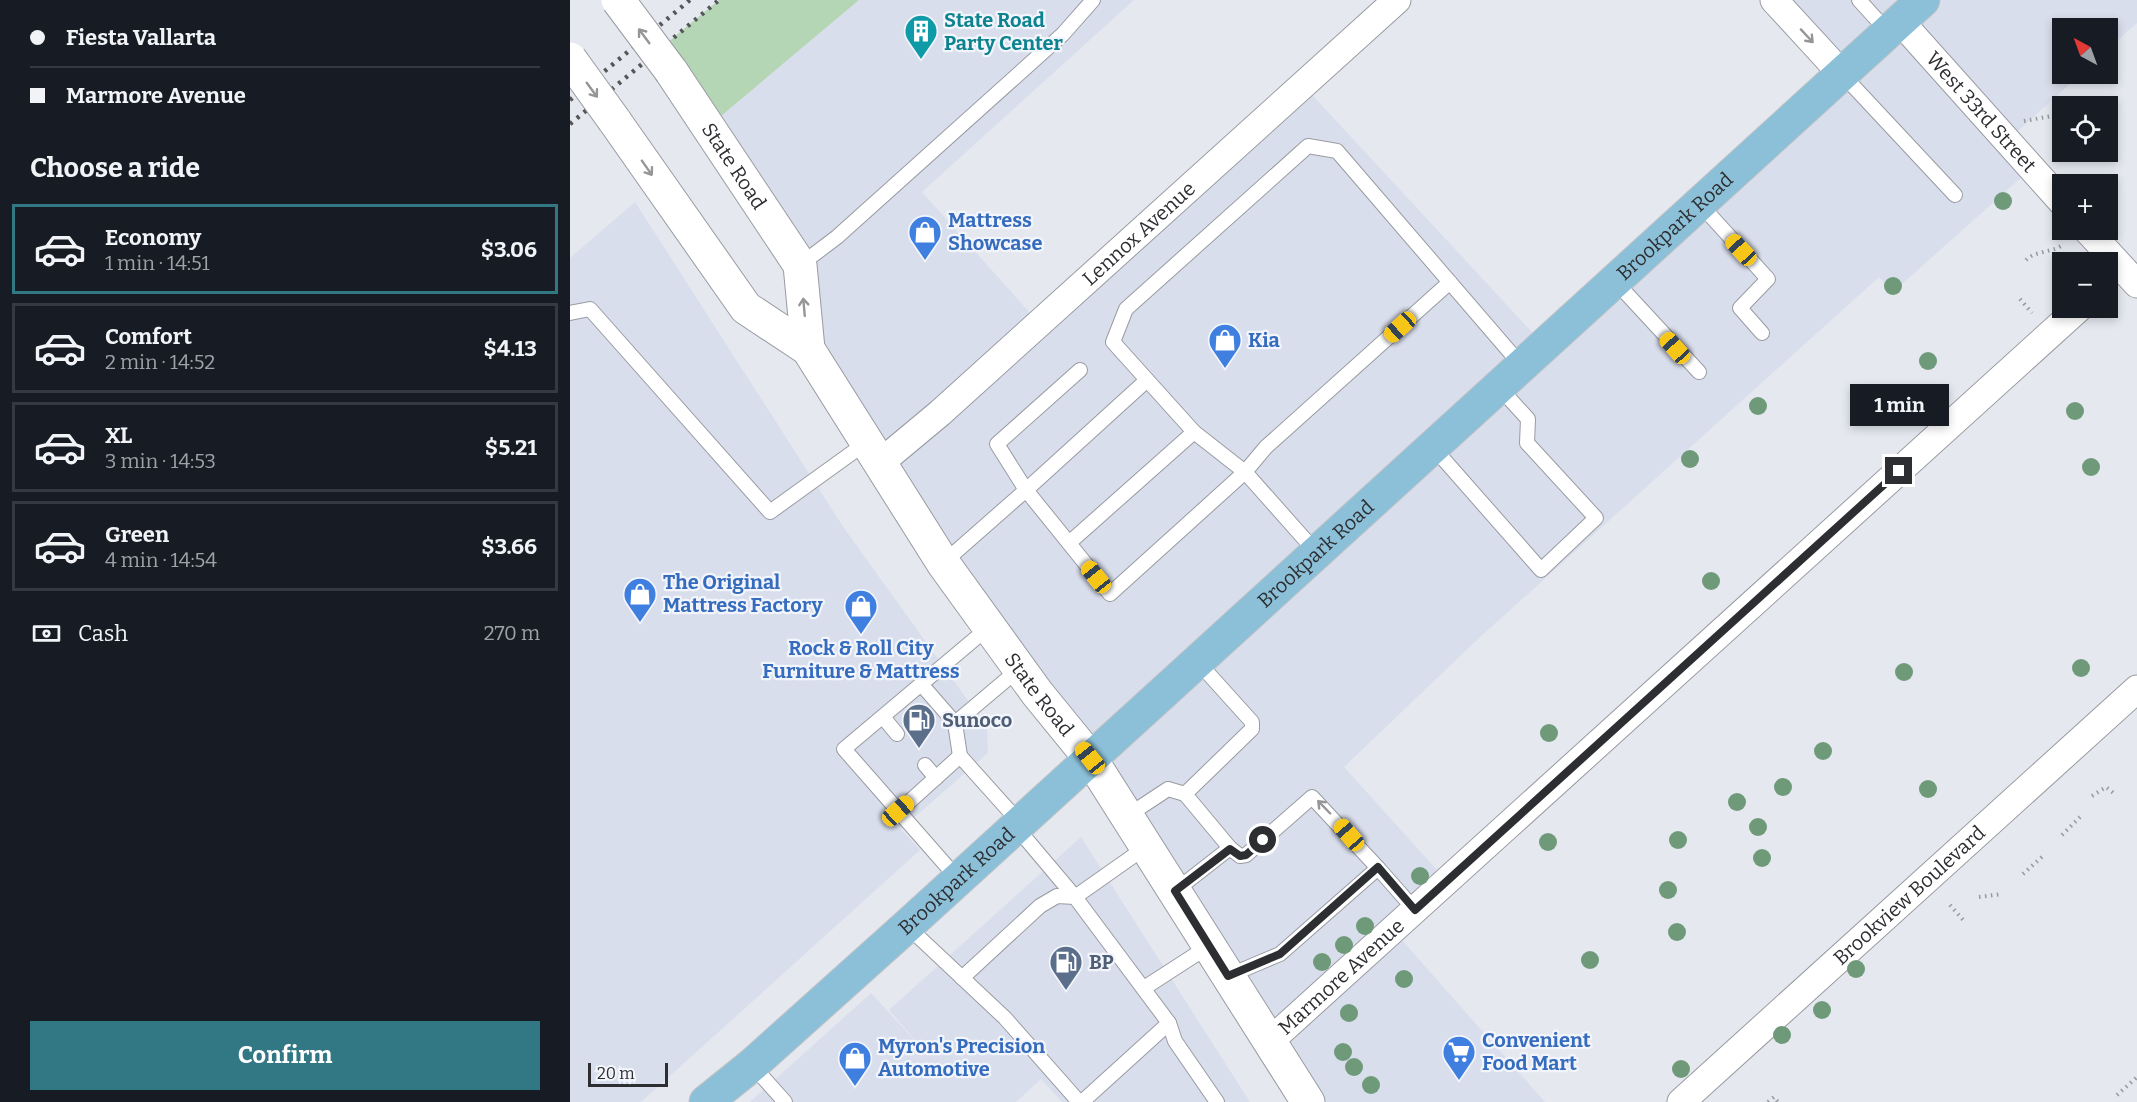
<!DOCTYPE html>
<meta charset="utf-8">
<style>
body{margin:0;font-family:Bitter,serif;background:#20242c;color:#f1f3f6;height:100vh;display:flex;flex-direction:column;font-size:22px;white-space:nowrap}
*{box-sizing:border-box;margin:0}
p{font-size:20px;color:#9ea1a6}
.icon{flex:none;width:33px;height:33px;fill:none;stroke:currentColor;stroke-width:2;stroke-linecap:round;stroke-linejoin:round}
.map{position:relative;flex:1;overflow:hidden}
.details{display:flex;flex-direction:column;background:#171b24;width:570px}
.details>*{flex:none}
.top-card{display:grid;align-content:center;height:132px;padding:0 30px;background:#171b24}
.needle{width:39px;rotate:319deg}
.controls{position:absolute;left:1482px;top:18px;display:grid;gap:12px}
.controls a{display:grid;place-items:center;width:66px;height:66px;border-radius:0px;background:#171b24;box-shadow:0 3px 9px #0003;font-size:30px}
.scale{position:absolute;left:18px;bottom:15px;width:80px;box-sizing:border-box;padding-left:6px;border:3px solid #2d2e31;border-top:0;font-size:16px;line-height:21px;white-space:nowrap;color:#2d2e31;-webkit-text-stroke:4px #f3f5fc;paint-order:stroke}
.end{position:absolute;width:27px;height:27px;margin:-14px;border:8px solid #2d2e31;background:#fff;box-shadow:0 0 0 3px #fff}
.from{border-radius:50%}
.bubble{position:absolute;height:42px;border-radius:0px;background:#171b24;box-shadow:0 3px 9px #0003;font-size:20px;font-weight:700;line-height:42px;text-align:center}
.car{position:absolute;width:18px;height:36px;margin:-18px -9px;border-radius:8px;box-shadow:0 0 4px 2px #0007;background:linear-gradient(#f5c518 24%,#345 0 40%,#f5c518 0 76%,#345 0 86%,#f5c518 0)}
.top-card b{display:flex;align-items:center;gap:21px;height:57px;font-size:22px}
.top-card b+b{border-top:2px solid #363941}
.top-card i{width:15px;height:15px;background:#f1f3f6}
ul{padding:0;list-style:none}
li{display:flex;align-items:center;gap:18px;height:90px;margin:0 12px 9px;padding:0 18px;border:3px solid #363941;border-radius:0px}
li div{flex:1}
li b{display:block;font-size:22px}
li em{font-style:normal;font-weight:700}
li.selected{border-color:#327884}
li>.icon{width:54px;height:54px;stroke-width:1.5}
h2{padding:0 30px;font-size:27px;line-height:72px}
.pay{display:flex;align-items:center;gap:15px;height:66px;padding:0 30px;font-size:22px}
.pay p{margin-inline-start:auto}
.primary-button{display:flex;gap:12px;margin-top:auto;padding:12px 30px}
.primary-button a{flex:1;height:69px;border-radius:0px;background:#327884;color:#fff;font-size:24px;font-weight:700;line-height:69px;text-align:center}
main{display:flex;flex:1;min-height:0}
.map>svg:first-child{display:block}
.built{fill:#d9deec}
.green{fill:#b5d6b5}
.lines{fill:none;stroke-linecap:round;stroke-linejoin:round}
.lane-casing{stroke:#999ba2;stroke-width:16}
.street-casing{stroke:#999ba2;stroke-width:29}
.secondary-casing{stroke:#999ba2;stroke-width:35}
.primary-casing{stroke:#c4c4c5;stroke-width:35}
.path{stroke:#96999e;stroke-width:4;stroke-dasharray:1.5 4.5;stroke-linecap:butt}
.lane{stroke:#fff;stroke-width:14}
.street{stroke:#fff;stroke-width:27}
.secondary{stroke:#fff;stroke-width:33}
.primary{stroke:#8cc0d8;stroke-width:33}
.rail{stroke:#545659;stroke-width:4.5;stroke-dasharray:3 6;stroke-linecap:butt}
.secondary-bridge-casing{stroke:#999ba2;stroke-width:35;stroke-linecap:butt}
.secondary-bridge{stroke:#fff;stroke-width:33}
.tree{fill:#6f9a7a}
.oneway{stroke:#969698}
.route{stroke:#2d2e31;stroke-width:8}
.labels{text-anchor:middle;dominant-baseline:central;stroke-width:4.5;stroke-linejoin:round;paint-order:stroke}
.culture-label{font-size:20px;font-weight:bold;fill:#0d838f;stroke:#f3f5fc;text-anchor:start}
.street-label{font-size:20px;fill:#2d2e31;stroke:#f3f5fc}
.shop-label{font-size:20px;font-weight:bold;fill:#366cbe;stroke:#f3f5fc;text-anchor:start}
.service-label{font-size:20px;font-weight:bold;fill:#4e5e75;stroke:#f3f5fc;text-anchor:start}
</style>
<main>
<section class="details">
<div class="top-card">
<b><i class="from"></i>Fiesta Vallarta</b>
<b><i></i>Marmore Avenue</b>
</div>
<h2>Choose a ride</h2>
<ul>
<li class="selected"><svg class="icon" aria-label="car" viewBox="0 0 24 24"><path d="M5 17H2v-5l4-1 3-4h7l3 4 3 1v5h-3M9 17h6M6 11h13"/><circle cx="7" cy="17" r="2"/><circle cx="17" cy="17" r="2"/></svg><div><b>Economy</b><p>1 min · 14:51</p></div><em>$3.06</em></li>
<li><svg class="icon" aria-label="car" viewBox="0 0 24 24"><path d="M5 17H2v-5l4-1 3-4h7l3 4 3 1v5h-3M9 17h6M6 11h13"/><circle cx="7" cy="17" r="2"/><circle cx="17" cy="17" r="2"/></svg><div><b>Comfort</b><p>2 min · 14:52</p></div><em>$4.13</em></li>
<li><svg class="icon" aria-label="car" viewBox="0 0 24 24"><path d="M5 17H2v-5l4-1 3-4h7l3 4 3 1v5h-3M9 17h6M6 11h13"/><circle cx="7" cy="17" r="2"/><circle cx="17" cy="17" r="2"/></svg><div><b>XL</b><p>3 min · 14:53</p></div><em>$5.21</em></li>
<li><svg class="icon" aria-label="car" viewBox="0 0 24 24"><path d="M5 17H2v-5l4-1 3-4h7l3 4 3 1v5h-3M9 17h6M6 11h13"/><circle cx="7" cy="17" r="2"/><circle cx="17" cy="17" r="2"/></svg><div><b>Green</b><p>4 min · 14:54</p></div><em>$3.66</em></li>
</ul>
<div class="pay"><svg class="icon" aria-label="cash" viewBox="0 0 24 24"><path d="M3 7h18v10H3z"/><circle cx="12" cy="12" r="2"/></svg>Cash<p>270 m</p></div>
<div class="primary-button"><a>Confirm</a></div>
</section>
<div class="map">
<svg width="1567" height="1102" viewBox="0 0 1567 1102">
<rect width="100%" height="100%" fill="#e5e8ef"/>
<g class="built">
<polygon points="289,0 564,0 352,192 469,323 733,85 973,344 1271,73 1204,0 1567,0 1567,23 1538,49 1538,28 1492,28 1492,74 1511,74 1437,141 1462,168 1323,292 1309,277 909,638 774,767 877,881 823,930 975,1102 738,1102 238,349 230,265 138,127"/>
<polygon points="65,202 274,528 417,727 418,753 331,829 350,850 71,1102 0,1102 0,258"/>
<polygon points="511,837 680,1102 492,1102 471,1079 446,1102 180,1102 301,993 359,1056 319,1010"/>
</g>
<polygon class="green" points="149,0 289,0 138,127 75,61"/>
<g class="lines">
<defs>
<g id="lane">
<polyline points="1289,0 1318,32"/>
<polyline points="1271,73 1385,195"/>
<polyline points="1130,204 1198,279 1170,308 1192,333"/>
<polyline points="230,265 267,237 493,34 523,0"/>
<polyline points="1044,280 1129,372"/>
<polyline points="880,282 696,447 675,472 624,432 543,342 556,309 738,146 767,151 951,365"/>
<polyline points="0,313 20,309 200,512 297,442"/>
<polyline points="510,370 427,444 456,490 577,380"/>
<polyline points="862,446 971,570 1026,518 957,443 958,419 928,386"/>
<polyline points="499,543 624,432"/>
<polyline points="373,563 456,490 540,594 675,472 746,552"/>
<polyline points="627,661 682,722 682,729 615,794 660,848 670,856 676,855 742,797 808,868 710,954 658,976"/>
<polyline points="351,684 385,723 390,756"/>
<polyline points="313,717 327,734"/>
<polyline points="385,723 449,669"/>
<polyline points="355,765 366,778"/>
<polyline points="329,811 390,756 450,823"/>
<polyline points="557,816 598,789 615,794"/>
<polyline points="446,827 505,897 599,1023 512,1102"/>
<polyline points="808,868 845,910"/>
<polyline points="388,879 274,749 419,627"/>
<polyline points="605,891 660,848"/>
<polyline points="337,926 435,1018 509,1102"/>
<polyline points="392,978 470,906 487,896 505,897 576,847"/>
<polyline points="574,988 639,946"/>
<polyline points="599,1023 605,1041 647,1102"/>
<polyline points="182,1065 215,1102"/>
</g>
<g id="street">
<polyline points="1204,0 1271,73"/>
<path id="s1" d="M1330,21l162,181"/>
<polyline points="1517,230 1567,284"/>
<path id="s2" d="M310,463l60,-50 457,-413"/>
<path id="s3" d="M700,1041l809,-733"/>
<path id="s4" d="M1111,1102l456,-413"/>
</g>
<g id="secondary">
<path id="s5" d="M101,71l129,194 8,84"/>
<path id="s6" d="M44,120l132,188 62,41 135,214 94,130 53,65 218,344"/>
</g>
<g id="primary">
<path id="s7" d="M136,1102l46,-37 155,-139 1016,-926"/>
</g>
</defs>
<use href="#lane" class="lane-casing"/>
<use href="#street" class="street-casing"/>
<use href="#secondary" class="secondary-casing"/>
<use href="#primary" class="primary-casing"/>
<g class="path">
<polyline points="1454,121 1482,116"/>
<polyline points="1516,152 1517,152"/>
<polyline points="1538,203 1544,192 1546,181"/>
<path d="M1456,260c9,-9 23,-7 35,-14"/>
<polyline points="1450,299 1462,313"/>
<polyline points="1522,796 1536,787 1546,795"/>
<polyline points="1492,835 1510,817"/>
<polyline points="1453,874 1474,855"/>
<polyline points="1409,897 1432,894"/>
<polyline points="1380,905 1395,922"/>
<polyline points="1547,1095 1567,1077"/>
<polyline points="1198,1102 1204,1097 1208,1102"/>
</g>
<use href="#lane" class="lane"/>
<use href="#street" class="street"/>
<use href="#secondary" class="secondary"/>
<use href="#primary" class="primary"/>
<g class="rail">
<polyline points="0,100 120,0"/>
<polyline points="0,124 149,0"/>
</g>
<defs>
<g id="secondary-bridge">
<polyline points="48,0 101,71"/>
<polyline points="0,59 44,120"/>
</g>
</defs>
<use href="#secondary-bridge" class="secondary-bridge-casing"/>
<use href="#secondary-bridge" class="secondary-bridge"/>
</g>
<g class="tree">
<circle cx="1433" cy="201" r="9"/>
<circle cx="1323" cy="286" r="9"/>
<circle cx="1358" cy="361" r="9"/>
<circle cx="1188" cy="406" r="9"/>
<circle cx="1505" cy="411" r="9"/>
<circle cx="1120" cy="459" r="9"/>
<circle cx="1521" cy="467" r="9"/>
<circle cx="1141" cy="581" r="9"/>
<circle cx="1511" cy="668" r="9"/>
<circle cx="1334" cy="672" r="9"/>
<circle cx="979" cy="733" r="9"/>
<circle cx="1253" cy="751" r="9"/>
<circle cx="1213" cy="787" r="9"/>
<circle cx="1358" cy="789" r="9"/>
<circle cx="1167" cy="802" r="9"/>
<circle cx="1188" cy="827" r="9"/>
<circle cx="1108" cy="840" r="9"/>
<circle cx="978" cy="842" r="9"/>
<circle cx="1192" cy="858" r="9"/>
<circle cx="850" cy="876" r="9"/>
<circle cx="1098" cy="890" r="9"/>
<circle cx="795" cy="926" r="9"/>
<circle cx="1107" cy="932" r="9"/>
<circle cx="774" cy="945" r="9"/>
<circle cx="1020" cy="960" r="9"/>
<circle cx="752" cy="962" r="9"/>
<circle cx="1286" cy="969" r="9"/>
<circle cx="834" cy="979" r="9"/>
<circle cx="1252" cy="1010" r="9"/>
<circle cx="779" cy="1013" r="9"/>
<circle cx="1212" cy="1035" r="9"/>
<circle cx="773" cy="1052" r="9"/>
<circle cx="784" cy="1067" r="9"/>
<circle cx="1111" cy="1069" r="9"/>
<circle cx="801" cy="1085" r="9"/>
</g>
<defs><path id="oneway-shaft" d="M-6 0H5M1.5-3L5.5 0L1.5 3" fill="none" stroke-width="1.6" stroke-linecap="round" stroke-linejoin="round" transform="scale(1.5)"/></defs>
<g class="oneway">
<use href="#oneway-shaft" transform="translate(74 36) rotate(-127)"/>
<use href="#oneway-shaft" transform="translate(1237 36) rotate(47)"/>
<use href="#oneway-shaft" transform="translate(22 90) rotate(54)"/>
<use href="#oneway-shaft" transform="translate(77 168) rotate(55)"/>
<use href="#oneway-shaft" transform="translate(234 307) rotate(-95)"/>
<use href="#oneway-shaft" transform="translate(754 807) rotate(-134)"/>
</g>
<g class="lines">
<polyline class="route" points="693,840 676,855 670,856 660,849 605,891 658,976 710,954 808,867 845,910 1329,471"/>
</g>
<defs>
<symbol id="building-pin" viewBox="-11 -11 22 30"><path d="M0 17L-7.5 6A9.5 9.5 0 1 1 7.5 6Z" fill="#0f9aa8" stroke="#f3f5fc"/><path d="M-4-6H4V6H1V3H-1V6H-4ZM-2.5-4.3h1.7v1.8h-1.7ZM.8-4.3h1.7v1.8H.8ZM-2.5-1h1.7V.8h-1.7ZM.8-1h1.7V.8H.8Z" fill="#fff"/></symbol>
<symbol id="shop-pin" viewBox="-11 -11 22 30"><path d="M0 17L-7.5 6A9.5 9.5 0 1 1 7.5 6Z" fill="#3f7fe0" stroke="#f3f5fc"/><path d="M-5-2.5h2.3a2.7 3.5 0 0 1 5.4 0H5L5.5 6h-11ZM-1.5-2.5h3a1.5 2.3 0 0 0-3 0Z" fill="#fff"/></symbol>
<symbol id="fuel-pin" viewBox="-11 -11 22 30"><path d="M0 17L-7.5 6A9.5 9.5 0 1 1 7.5 6Z" fill="#5c6f8a" stroke="#f3f5fc"/><path d="M-5.5-6h7V0h2V4h1.3V-2.5L3-4.5l.8-.8L6-3V5H2.5V1h-1V6h-7ZM-4.2-4.7v3.2H.2V-4.7Z" fill="#fff"/></symbol>
<symbol id="supermarket-pin" viewBox="-11 -11 22 30"><path d="M0 17L-7.5 6A9.5 9.5 0 1 1 7.5 6Z" fill="#3f7fe0" stroke="#f3f5fc"/><path d="M-6-5.5h2.5l.6 2H6L4.5 2H-2.5L-4.4-4H-6ZM-1.5 3.2a1.3 1.3 0 1 0 .1 0ZM3 3.2a1.3 1.3 0 1 0 .1 0Z" fill="#fff"/></symbol>
</defs>
<g fill-rule="evenodd">
<use href="#building-pin" x="332" y="12" width="38" height="52"/>
<use href="#shop-pin" x="336" y="213" width="38" height="52"/>
<use href="#shop-pin" x="636" y="321" width="38" height="52"/>
<use href="#shop-pin" x="51" y="575" width="38" height="52"/>
<use href="#shop-pin" x="272" y="587" width="38" height="52"/>
<use href="#fuel-pin" x="330" y="701" width="38" height="52"/>
<use href="#fuel-pin" x="477" y="943" width="38" height="52"/>
<use href="#supermarket-pin" x="870" y="1033" width="38" height="52"/>
<use href="#shop-pin" x="266" y="1039" width="38" height="52"/>
</g>
<g class="labels">
<g class="culture-label">
<text x="374" y="20">State Road<tspan x="374" dy="23">Party Center</tspan></text>
</g>
<g class="street-label">
<text stroke="none"><textPath href="#s1" startOffset="122">West 33rd Street</textPath></text>
<text stroke="none"><textPath href="#s5" startOffset="114">State Road</textPath></text>
<text stroke="none"><textPath href="#s7" startOffset="1306">Brookpark Road</textPath></text>
<text stroke="none"><textPath href="#s2" startOffset="346">Lennox Avenue</textPath></text>
<text stroke="none"><textPath href="#s7" startOffset="820">Brookpark Road</textPath></text>
<text stroke="none"><textPath href="#s6" startOffset="720">State Road</textPath></text>
<text stroke="none"><textPath href="#s7" startOffset="334">Brookpark Road</textPath></text>
<text stroke="none"><textPath href="#s4" startOffset="308">Brookview Boulevard</textPath></text>
<text stroke="none"><textPath href="#s3" startOffset="96">Marmore Avenue</textPath></text>
</g>
<g class="shop-label">
<text x="378" y="220">Mattress<tspan x="378" dy="23">Showcase</tspan></text>
<text x="678" y="340">Kia</text>
<text x="93" y="582">The Original<tspan x="93" dy="23">Mattress Factory</tspan></text>
<text x="291" y="648" text-anchor="middle">Rock &amp; Roll City<tspan x="291" dy="23">Furniture &amp; Mattress</tspan></text>
<text x="912" y="1040">Convenient<tspan x="912" dy="23">Food Mart</tspan></text>
<text x="308" y="1046">Myron's Precision<tspan x="308" dy="23">Automotive</tspan></text>
</g>
<g class="service-label">
<text x="372" y="720">Sunoco</text>
<text x="519" y="962">BP</text>
</g>
</g>
</svg>
<div class="controls">
<a><svg class="needle" viewBox="-14 -14 28 28"><path d="M0-13l5 13h-10z" fill="#e53935"/><path d="M0 13l5-13h-10z" fill="#9ea1a6"/></svg></a>
<a><svg class="icon" aria-label="locate" viewBox="0 0 24 24"><circle cx="12" cy="12" r="6"/><path d="M12 2v4M12 18v4M2 12h4M18 12h4"/></svg></a>
<a>+</a>
<a>−</a>
</div>
<div class="scale">20 m</div>
<i class="end from" style="left:693px;top:840px"></i>
<i class="end" style="left:1329px;top:471px"></i>
<div class="bubble" style="left:1280px;top:384px;width:99px">1 min</div>
<i class="car" style="left:1171px;top:250px;rotate:317deg"></i>
<i class="car" style="left:830px;top:327px;rotate:228deg"></i>
<i class="car" style="left:1105px;top:348px;rotate:318deg"></i>
<i class="car" style="left:526px;top:577px;rotate:321deg"></i>
<i class="car" style="left:520px;top:758px;rotate:321deg"></i>
<i class="car" style="left:328px;top:811px;rotate:48deg"></i>
<i class="car" style="left:779px;top:835px;rotate:319deg"></i>
</div>
</main>
